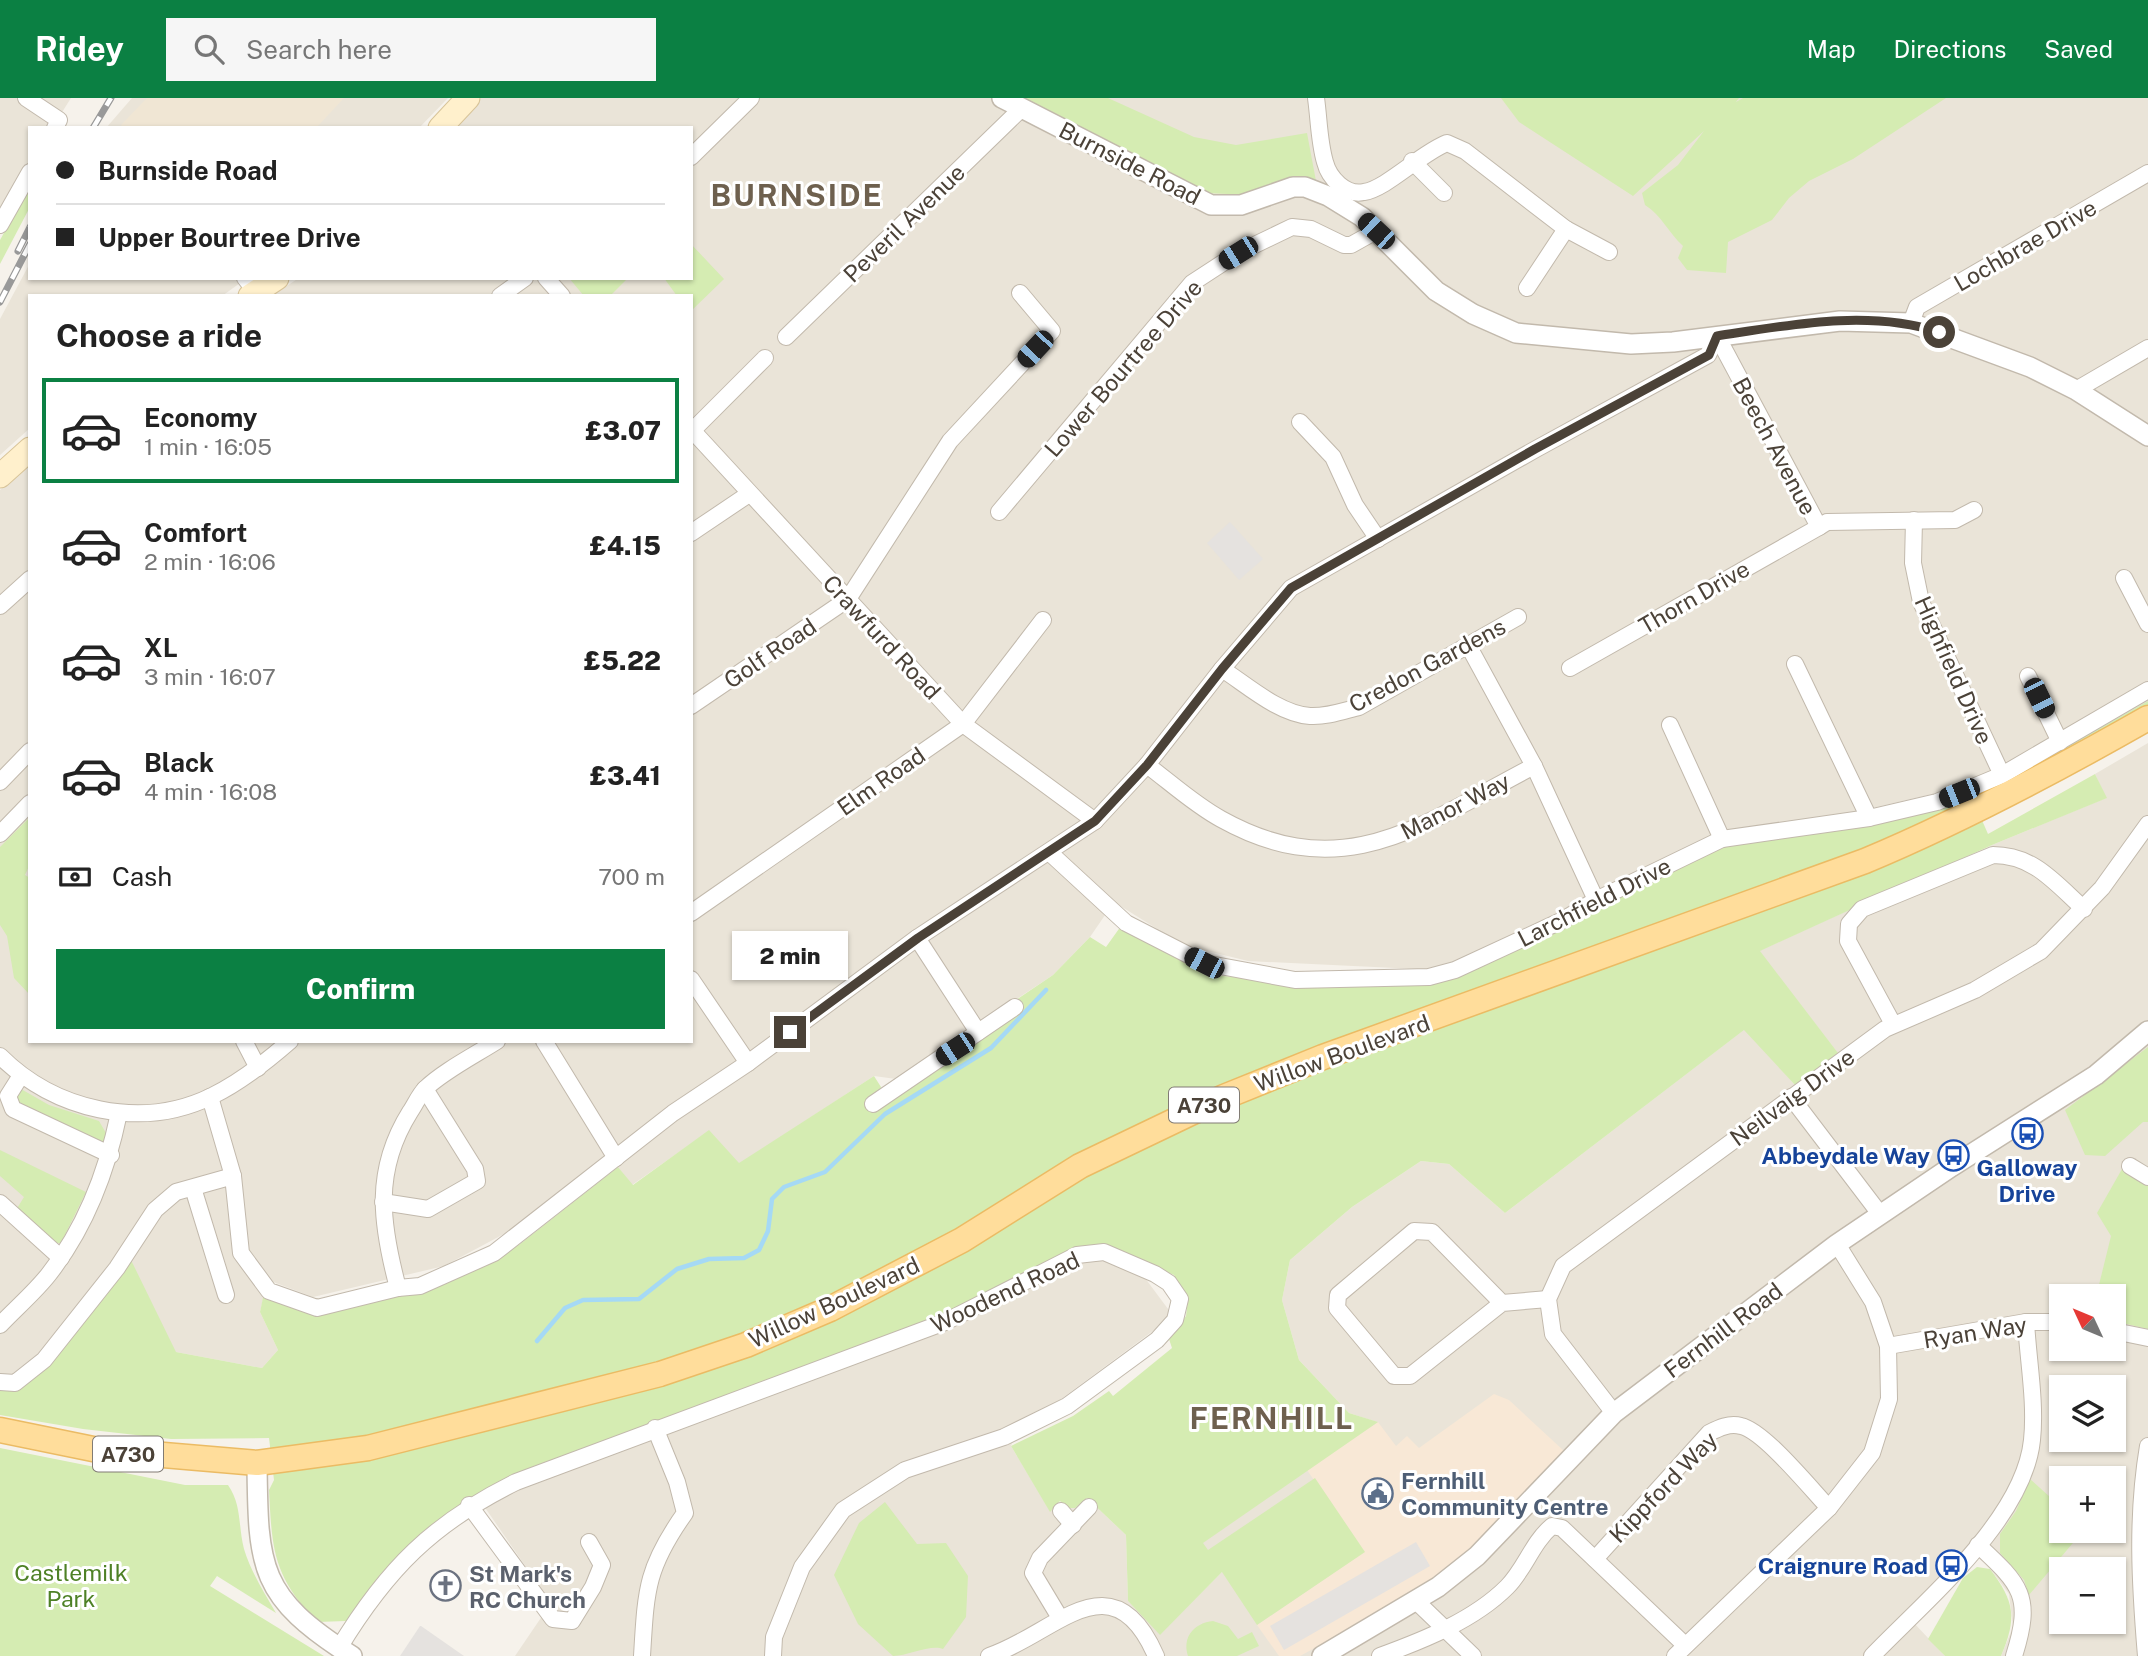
<!DOCTYPE html>
<meta charset="utf-8">
<style>
body{margin:0;font-family:"Public Sans",sans-serif;background:#f6f6f6;color:#222;height:100vh;display:flex;flex-direction:column;font-size:26px;white-space:nowrap}
*{box-sizing:border-box;margin:0}
p{font-size:23px;color:#767676}
.icon{flex:none;width:38px;height:38px;fill:none;stroke:currentColor;stroke-width:2;stroke-linecap:round;stroke-linejoin:round}
.map{position:relative;flex:1;overflow:hidden}
.drawer{position:absolute;left:28px;top:196px;width:665px;height:749px;display:flex;flex-direction:column;background:#fff;border-radius:0px;box-shadow:0 2px 5px #0004}
.drawer>*{flex:none}
.hud{position:absolute;left:28px;top:28px;width:665px;height:154px;border-radius:0px;box-shadow:0 2px 5px #0004;display:grid;align-content:center;height:154px;padding:0 28px;background:#fff}
.needle{width:46px;rotate:314deg}
.tools{position:absolute;left:2049px;top:1186px;display:grid;gap:14px}
.tools a{display:grid;place-items:center;width:77px;height:77px;border-radius:0px;background:#fff;box-shadow:0 2px 5px #0004;font-size:35px}
.end{position:absolute;width:32px;height:32px;margin:-16px;border:9px solid #4b4238;background:#fff;box-shadow:0 0 0 4px #fff}
.from{border-radius:50%}
.bubble{position:absolute;height:49px;border-radius:0px;background:#fff;box-shadow:0 2px 5px #0004;font-size:23px;font-weight:800;line-height:49px;text-align:center}
.car{position:absolute;width:21px;height:42px;margin:-21px -10px;border-radius:9px;box-shadow:0 0 5px 2px #0007;background:linear-gradient(#222 24%,#8ab4d8 0 40%,#222 0 76%,#8ab4d8 0 86%,#222 0)}
.hud b{display:flex;align-items:center;gap:24px;height:66px;font-size:26px}
.hud b+b{border-top:2px solid #e0e0e0}
.hud i{width:18px;height:18px;background:#222}
ul{padding:0;list-style:none}
li{display:flex;align-items:center;gap:21px;height:105px;margin:0 14px 10px;padding:0 14px;border:4px solid transparent;border-radius:0px}
li div{flex:1}
li b{display:block;font-size:26px}
li em{font-style:normal;font-weight:800}
li.selected{border-color:#0b8043}
li>.icon{width:63px;height:63px;stroke-width:1.5}
h2{padding:0 28px;font-size:32px;line-height:84px}
.pay{display:flex;align-items:center;gap:18px;height:77px;padding:0 28px;font-size:26px}
.pay p{margin-inline-start:auto}
.cta{display:flex;gap:14px;margin-top:auto;padding:14px 28px}
.cta a{flex:1;height:80px;border-radius:0px;background:#0b8043;color:#fff;font-size:28px;font-weight:800;line-height:80px;text-align:center}
header{display:flex;align-items:center;gap:42px;box-sizing:border-box;height:98px;padding:0 35px;background:#0b8043;color:#fff}
header strong{font-size:33px}
nav{display:flex;gap:38px;margin-inline-start:auto;font-size:24px}
.search{width:490px;height:63px;background:#f6f6f6;display:flex;align-items:center;gap:18px;box-sizing:border-box;padding:0 24px;border-radius:0px;color:#767676;font-size:26px}
.map>svg:first-child{display:block}
.residential{fill:#eae4d8;fill-rule:evenodd}
.commercial{fill:#f8e8d6}
.education{fill:#f0e6d4}
.green{fill:#d5ecb2}
.parking{fill:#e5e2df}
.lines{fill:none;stroke-linecap:round;stroke-linejoin:round}
.stream{stroke:#a5d9f5;stroke-width:4.5}
.minor-casing{stroke:#c2b9ac;stroke-width:18}
.tertiary-casing{stroke:#c2b9ac;stroke-width:22}
.secondary-casing{stroke:#d8c499;stroke-width:25}
.primary-casing{stroke:#ebbb64;stroke-width:27}
.minor{stroke:#fff;stroke-width:16}
.tertiary{stroke:#fff;stroke-width:19}
.secondary{stroke:#fff0cc;stroke-width:23}
.primary{stroke:#ffdd9b;stroke-width:24}
.rail-casing{stroke:#999;stroke-width:7}
.rail{stroke:#fff;stroke-width:4.5;stroke-dasharray:13;stroke-linecap:butt}
.route{stroke:#4b4238;stroke-width:9}
.labels{text-anchor:middle;dominant-baseline:central;stroke-width:6;stroke-linejoin:round;paint-order:stroke}
.shield{fill:#fff;stroke:#817b74;stroke-width:2}
.shield-label{font-size:21px;font-weight:bold;fill:#4b4238}
.street-label{font-size:23px;fill:#4b4238;stroke:#fff}
.transit-label{font-size:23px;font-weight:bold;fill:#164399;stroke:#fff;text-anchor:end}
.service-label{font-size:23px;font-weight:bold;fill:#4e5e75;stroke:#fff;text-anchor:start}
.park-label{font-size:23px;fill:#4e8126;stroke:#fff}
.worship-label{font-size:23px;font-weight:bold;fill:#5b616d;stroke:#fff;text-anchor:start}
.district-label{font-size:30px;font-weight:bold;letter-spacing:2px;fill:#6e604e;stroke:#fff}
</style>
<header>
<strong>Ridey</strong>
<div class="search"><svg class="icon" aria-label="search" viewBox="0 0 24 24"><circle cx="10" cy="10" r="6"/><path d="M15 15l6 6"/></svg>Search here</div>
<nav><a>Map</a><a>Directions</a><a>Saved</a></nav>
</header>
<div class="map">
<svg width="2148" height="1558" viewBox="0 0 2148 1558">
<rect width="100%" height="100%" fill="#f6f2eb"/>
<g class="residential">
<polygon points="0,0 71,0 52,30 30,30 30,64 0,117"/>
<polygon points="132,0 448,0 419,30 106,30"/>
<polygon points="481,0 2148,0 2148,608 2032,673 1708,748 1437,872 1248,863 1183,847 1114,804 1090,839 1053,877 896,981 874,978 739,1066 709,1033 632,1087 610,1059 528,1123 444,1168 313,1199 268,1182 260,1214 278,1252 262,1270 176,1254 39,1259 17,1277 0,1278 0,392 30,365 30,943 691,943 691,198 271,198 299,180 691,180 691,30 454,30"/>
<polygon points="30,165 30,180 247,180 222,198 30,198 30,330 0,357 0,221"/>
<path d="M2148,645v913h-147l12,-29 -4,-33 -30,-40 -66,68 32,34h-1430l36,-53 -72,-104 607,-255 59,34 26,35 -6,9 -112,83 -32,17 -10,24 39,65 11,-10 8,7 18,-10 39,37 2,66 32,33 62,-62 -20,-29 175,-121 -28,-9 -50,-53 -17,-60 8,-40 62,-53 69,-46 28,3 56,49 240,-184 50,56 42,-33 -78,-101 233,-106 114,-47 -11,-24zM2062,1199h52v52h-52zM2062,1290h52v52h-52zM2062,1381h52v52h-52zM2062,1472h52v52h-52z"/>
</g>
<polygon class="commercial" points="1494,1296 1509,1302 1564,1353 1482,1443 1415,1496 1300,1558 1279,1558 1257,1527 1364,1454 1307,1372 1378,1324 1396,1348 1407,1338 1419,1350"/>
<polygon class="education" points="147,0 344,0 316,30 124,30 121,27"/>
<g class="green">
<polygon points="1017,0 1108,0 1194,39 1236,47 1307,35 1316,83 1272,86 1248,97 1206,95"/>
<path d="M1501,0h238l-3,4 7,-4h203l-93,61 -44,22 -20,17 -17,22 -44,22 -2,31 -39,-3 -9,-12 5,-12c-15,-14 -21,-30 -38,-41l-3,-12 36,-28 26,-34 -71,65 -114,-74z"/>
<polygon points="30,88 30,109 0,166 0,142"/>
<polygon points="691,146 724,181 691,213 691,198 677,198 664,180 691,180"/>
<polygon points="569,180 628,180 610,198 584,198"/>
<path d="M2148,603v5l-174,96 14,32 107,-60 12,24 -115,47 -232,106 78,102 -43,32 -51,-55 -239,183 -56,-49 -28,-3 -69,46 -62,53 -8,40 17,60 50,53 29,9 -175,121 5,7 107,-72 50,74 -108,73 -35,-53 -62,63 -32,-34 -2,-66 -39,-37 -12,10h-6l-9,-7 -10,11 -39,-66 62,-30 36,-25 4,5 59,-48 -3,-9 17,-23 2,-17 -14,-24 -57,-25 -38,-1 -141,67 -379,143 -151,87 -28,29 -34,46 -29,1c-44,-46 -45,-72 -48,-132l5,-10 -5,-42 -98,1 -88,-10 -83,-14v-30l10,3 120,-130 46,94 86,16 16,-18 -18,-38 4,-19 34,15 179,-39 43,-25 98,-77 15,18 76,-55 30,33 135,-87 7,11 -6,22 147,-100 -6,-9 37,-25 37,-38 16,10 15,-21 61,33 41,17 77,8 133,-1 275,-130 48,-16 164,-25 141,-62z"/>
<polygon points="30,719 30,766 25,777 30,780 30,897 14,880 7,838 0,827 0,749"/>
<polygon points="2148,949 2148,1024 2143,1024 2105,1058 2085,1057 2065,1012"/>
<polygon points="21,991 49,1007 99,1023 106,1035 103,1046 21,1010 14,995"/>
<polygon points="0,1052 86,1094 61,1145 53,1145 16,1112 24,1099 0,1078"/>
<polygon points="2122,1071 2148,1085 2148,1231 2114,1223 2114,1199 2096,1199 2111,1138 2097,1115"/>
<path d="M0,1350l185,37h43c14,20 10,41 16,64 7,23 20,43 32,64l-59,-37 -7,10 114,70h-324z"/>
<polygon points="2030,1381 2061,1409 2062,1433 2083,1433 2029,1497 2024,1482 2000,1455 2000,1436 2016,1413"/>
<path d="M885,1404l32,42 29,-1 22,33 -2,41 -23,32c-12,-5 -35,7 -50,7l-35,-32 -24,-49 25,-52z"/>
<path d="M1977,1469l13,2c25,33 27,49 11,87h-56l-17,-17 35,-61z"/>
<path d="M1213,1523l15,5 10,13 14,-7 7,14 -22,10h-49c-6,-19 6,-33 25,-35z"/>
</g>
<g class="parking">
<polygon points="1230,424 1263,461 1239,482 1207,445"/>
<polygon points="1416,1444 1430,1468 1284,1552 1270,1528"/>
<polygon points="420,1528 421,1528 464,1558 400,1558"/>
</g>
<g class="lines">
<polyline class="stream" points="537,1243 565,1210 583,1202 639,1201 677,1171 709,1161 744,1160 759,1152 768,1133 772,1101 784,1089 825,1074 885,1016 991,950 1046,892"/>
<defs>
<g id="minor">
<polyline points="26,0 59,22 55,30"/>
<path d="M1316,0c3,21 3,44 9,64 4,16 21,34 39,30 22,-3 57,-39 83,-49l18,8 101,78 43,23"/>
<polyline points="691,59 751,0"/>
<polyline points="1412,63 1444,95"/>
<polyline points="0,127 30,74"/>
<polyline points="245,180 256,194"/>
<polyline points="546,180 562,198"/>
<polyline points="1527,190 1566,131"/>
<polyline points="500,198 525,180"/>
<polyline points="1911,225 1917,209 2148,75"/>
<polyline points="1717,238 1819,429 1827,424 1955,422 1974,412"/>
<polyline points="786,239 1022,10"/>
<polyline points="2076,292 2148,250"/>
<polyline points="1300,324 1333,359 1355,407 1378,441"/>
<polyline points="691,331 963,626 1095,723"/>
<polyline points="693,332 765,260"/>
<polyline points="999,414 1192,185 1238,155 1292,129 1311,131 1344,147 1351,147 1376,133"/>
<polyline points="1914,422 1913,465 1921,504 2002,677"/>
<polyline points="691,435 749,396"/>
<polyline points="2124,480 2148,526"/>
<polyline points="0,508 30,481"/>
<polyline points="1468,547 1534,668 1596,802"/>
<polyline points="1795,566 1869,720"/>
<polyline points="1570,570 1819,429"/>
<path d="M1222,571c25,16 57,45 88,47 16,1 33,-5 49,-9l159,-90"/>
<polyline points="2028,578 2060,644"/>
<polyline points="691,608 848,501 950,343 1052,233 1020,195"/>
<polyline points="1670,627 1722,741"/>
<path d="M1147,667c24,18 48,40 74,54 124,69 203,4 313,-53"/>
<polyline points="0,684 30,653"/>
<polyline points="0,736 30,705"/>
<polyline points="1050,755 1126,825 1204,865 1295,882 1429,879 1455,872 1563,822 1596,802 1722,741 1869,720 1937,704 2002,677 2148,592"/>
<polyline points="691,815 963,626 1043,522"/>
<polyline points="917,840 978,934"/>
<polyline points="691,881 748,965"/>
<path d="M1893,926l-45,-83 1,-17 13,-15 131,-54c41,0 62,28 91,54"/>
<polyline points="244,943 258,970"/>
<polyline points="544,943 616,1060"/>
<path d="M0,958c54,54 141,75 212,40 29,-14 54,-34 78,-55"/>
<polyline points="20,979 8,998 13,1011 111,1057"/>
<polyline points="210,999 233,1078 241,1155 269,1193 317,1210 398,1190 420,1188 494,1155 673,1015 748,965 917,840 1095,723 1147,667 1222,571 1291,490 1536,351 1708,257 1717,238"/>
<polyline points="1791,999 1880,1116"/>
<polyline points="873,1006 1015,909"/>
<polyline points="2130,1068 2148,1079"/>
<polyline points="193,1090 226,1197"/>
<polyline points="383,1104 428,1111 477,1083 475,1071 425,991"/>
<polyline points="0,1105 61,1160"/>
<path d="M398,1190c-17,-64 -25,-117 12,-176 5,-7 9,-17 15,-23 17,-17 50,-34 72,-48"/>
<polyline points="1502,1205 1432,1134 1414,1133 1338,1197 1337,1210 1394,1278 1410,1278 1502,1205 1548,1201"/>
<path d="M0,1227c16,-17 35,-33 49,-51 37,-47 58,-103 70,-161"/>
<polyline points="2114,1233 2148,1240"/>
<polyline points="1888,1248 2026,1224 2062,1224"/>
<polyline points="0,1284 15,1285 44,1262 117,1170 155,1112 176,1094 233,1078"/>
<polyline points="1614,1315 1553,1236 1548,1201 1563,1168 1885,931 1975,892 2041,853 2102,790 2148,726"/>
<polyline points="469,1407 553,1521 572,1523 593,1489 602,1467 589,1444"/>
<polyline points="1061,1413 1073,1427"/>
<path d="M1978,1447c43,40 55,51 36,111"/>
<path d="M1595,1461l114,-126c10,-5 20,-10 32,-7 23,5 70,63 88,82"/>
<polyline points="1417,1504 1473,1558"/>
<polyline points="1060,1520 1033,1475 1040,1460 1089,1409"/>
<path d="M339,1550c48,-79 94,-125 177,-166l429,-160 132,-67 27,-3 51,22 14,9 11,16 -5,21 -18,20 -90,66 -63,31 -99,33 -62,40 -41,57 -28,70 -1,19"/>
<path d="M642,1558c4,-66 4,-88 43,-143l-8,-31 -22,-54"/>
<path d="M989,1558c65,-21 123,-101 167,0"/>
<path d="M1380,1558c44,-16 94,-36 127,-69 18,-18 25,-44 45,-61l10,2 123,117"/>
<polyline points="1675,1558 1829,1410 1872,1355 1889,1301 1888,1248 1873,1204 1837,1146"/>
<path d="M1872,1558c54,-56 152,-137 160,-216 4,-38 -4,-80 -6,-118"/>
<path d="M2146,1558c-6,-71 -10,-139 2,-210"/>
</g>
<g id="tertiary">
<polyline points="1002,0 1211,107 1241,107 1293,89 1305,89 1328,98 1362,119 1436,193 1473,216 1516,235 1631,246 1673,244 1840,223 1911,225 2030,269 2076,292 2148,338"/>
<path d="M257,1365c1,106 2,134 95,193"/>
<polyline points="1322,1558 1438,1489 1477,1458 1614,1315 1837,1146 1951,1069 2096,977 2148,933"/>
</g>
<g id="secondary">
<polyline points="440,30 468,0"/>
<polyline points="250,198 277,180"/>
<polyline points="0,378 30,351"/>
</g>
<path id="primary" d="M0,1332l93,19 164,14 111,-15 292,-74 86,-29 84,-36 132,-69 118,-74 144,-69 99,-40 542,-196c98,-41 190,-90 283,-143"/>
</defs>
<use href="#minor" class="minor-casing"/>
<use href="#tertiary" class="tertiary-casing"/>
<use href="#secondary" class="secondary-casing"/>
<use href="#primary" class="primary-casing"/>
<use href="#minor" class="minor"/>
<use href="#tertiary" class="tertiary"/>
<use href="#secondary" class="secondary"/>
<use href="#primary" class="primary"/>
<defs>
<g id="rail">
<polyline points="93,30 111,0"/>
<polyline points="18,153 30,129"/>
<polyline points="0,204 30,146"/>
</g>
</defs>
<use href="#rail" class="rail-casing"/>
<use href="#rail" class="rail"/>
</g>
<g class="lines">
<path class="route" d="M790,934l128,-94 177,-117 52,-56 75,-96 69,-81 244,-139 174,-94 8,-19c72,-11 151,-27 222,-4"/>
</g>
<defs>
<symbol id="bus-ring" viewBox="-11 -11 22 22"><circle r="9.5" fill="#fff" stroke="#1a4fb4" stroke-width="1.5"/><path d="M-5-6H5V4H4V6H2V4H-2V6H-4V4H-5ZM-3.5-4V0h7V-4ZM-3.5 1.2v1.5H-2V1.2ZM2 1.2v1.5H3.5V1.2Z" fill="#1a4fb4"/></symbol>
<symbol id="civic-ring" viewBox="-11 -11 22 22"><circle r="9.5" fill="#fff" stroke="#5c6f8a" stroke-width="1.5"/><path d="M-.6-6.5H3V-4.5H.6V-3L4-1V1h2V6H-6V1h2V-1L-.6-3ZM-1.2 2.5V6h2.4V2.5Z" fill="#5c6f8a"/></symbol>
<symbol id="church-ring" viewBox="-11 -11 22 22"><circle r="9.5" fill="#fff" stroke="#6b7280" stroke-width="1.5"/><path d="M-1.2-6h2.4v3.5h3.3v2.4h-3.3V6h-2.4V-.1h-3.3v-2.4h3.3Z" fill="#6b7280"/></symbol>
</defs>
<g fill-rule="evenodd">
<use href="#bus-ring" x="2010" y="1018" width="35" height="35"/>
<use href="#bus-ring" x="1936" y="1040" width="35" height="35"/>
<use href="#civic-ring" x="1360" y="1378" width="35" height="35"/>
<use href="#bus-ring" x="1934" y="1450" width="35" height="35"/>
<use href="#church-ring" x="428" y="1470" width="35" height="35"/>
</g>
<g class="labels">
<g class="shield">
<rect x="1169" y="989.5" width="70" height="35" rx="5"/>
<rect x="93" y="1338.5" width="70" height="35" rx="5"/>
</g>
<g class="shield-label">
<text x="1204" y="1007">A730</text>
<text x="128" y="1356">A730</text>
</g>
<g class="street-label">
<text transform="translate(1130 65) rotate(27)">Burnside Road</text>
<text transform="translate(904 125) rotate(-44)">Peveril Avenue</text>
<text transform="translate(2025 147) rotate(-30)">Lochbrae Drive</text>
<text transform="translate(1123 270) rotate(-49)">Lower Bourtree Drive</text>
<text transform="translate(1775 348) rotate(62)">Beech Avenue</text>
<text transform="translate(1694 499) rotate(-30)">Thorn Drive</text>
<text transform="translate(882 539) rotate(47)">Crawfurd Road</text>
<text transform="translate(770 555) rotate(-34)">Golf Road</text>
<text transform="translate(1427 567) rotate(-28)">Credon Gardens</text>
<text transform="translate(1954 572) rotate(66)">Highfield Drive</text>
<text transform="translate(881 683) rotate(-35)">Elm Road</text>
<text transform="translate(1455 708) rotate(-27)">Manor Way</text>
<text transform="translate(1594 804) rotate(-27)">Larchfield Drive</text>
<text transform="translate(1342 955) rotate(-20)">Willow Boulevard</text>
<text transform="translate(1792 999) rotate(-36)">Neilvaig Drive</text>
<text transform="translate(1005 1194) rotate(-25)">Woodend Road</text>
<text transform="translate(834 1204) rotate(-25)">Willow Boulevard</text>
<text transform="translate(1723 1232) rotate(-37)">Fernhill Road</text>
<text transform="translate(1975 1234) rotate(-9)">Ryan Way</text>
<text transform="translate(1663 1389) rotate(-46)">Kippford Way</text>
</g>
<g class="transit-label">
<text x="1930" y="1057">Abbeydale Way</text>
<text x="2027" y="1069" text-anchor="middle">Galloway<tspan x="2027" dy="26">Drive</tspan></text>
<text x="1928" y="1467">Craignure Road</text>
</g>
<g class="service-label">
<text x="1401" y="1382">Fernhill<tspan x="1401" dy="26">Community Centre</tspan></text>
</g>
<g class="park-label">
<text x="71" y="1474">Castlemilk<tspan x="71" dy="26">Park</tspan></text>
</g>
<g class="worship-label">
<text x="469" y="1475">St Mark's<tspan x="469" dy="26">RC Church</tspan></text>
</g>
<g class="district-label">
<text x="797" y="97">BURNSIDE</text>
<text x="1272" y="1320">FERNHILL</text>
</g>
</g>
</svg>
<div class="tools">
<a><svg class="needle" viewBox="-14 -14 28 28"><path d="M0-13l5 13h-10z" fill="#e53935"/><path d="M0 13l5-13h-10z" fill="#767676"/></svg></a>
<a><svg class="icon" aria-label="layers" viewBox="0 0 24 24"><path d="M12 4l9 5-9 5-9-5zM3 14l9 5 9-5"/></svg></a>
<a>+</a>
<a>−</a>
</div>
<i class="end from" style="left:1939px;top:234px"></i>
<i class="end" style="left:790px;top:934px"></i>
<div class="bubble" style="left:732px;top:833px;width:116px">2 min</div>
<i class="car" style="left:1376px;top:133px;rotate:313deg"></i>
<i class="car" style="left:1238px;top:155px;rotate:238deg"></i>
<i class="car" style="left:1035px;top:251px;rotate:223deg"></i>
<i class="car" style="left:2039px;top:600px;rotate:154deg"></i>
<i class="car" style="left:1959px;top:695px;rotate:248deg"></i>
<i class="car" style="left:1204px;top:865px;rotate:297deg"></i>
<i class="car" style="left:955px;top:951px;rotate:237deg"></i>
<div class="hud">
<b><i class="from"></i>Burnside Road</b>
<b><i></i>Upper Bourtree Drive</b>
</div>
<section class="drawer">
<h2>Choose a ride</h2>
<ul>
<li class="selected"><svg class="icon" aria-label="car" viewBox="0 0 24 24"><path d="M5 17H2v-5l4-1 3-4h7l3 4 3 1v5h-3M9 17h6M6 11h13"/><circle cx="7" cy="17" r="2"/><circle cx="17" cy="17" r="2"/></svg><div><b>Economy</b><p>1 min · 16:05</p></div><em>£3.07</em></li>
<li><svg class="icon" aria-label="car" viewBox="0 0 24 24"><path d="M5 17H2v-5l4-1 3-4h7l3 4 3 1v5h-3M9 17h6M6 11h13"/><circle cx="7" cy="17" r="2"/><circle cx="17" cy="17" r="2"/></svg><div><b>Comfort</b><p>2 min · 16:06</p></div><em>£4.15</em></li>
<li><svg class="icon" aria-label="car" viewBox="0 0 24 24"><path d="M5 17H2v-5l4-1 3-4h7l3 4 3 1v5h-3M9 17h6M6 11h13"/><circle cx="7" cy="17" r="2"/><circle cx="17" cy="17" r="2"/></svg><div><b>XL</b><p>3 min · 16:07</p></div><em>£5.22</em></li>
<li><svg class="icon" aria-label="car" viewBox="0 0 24 24"><path d="M5 17H2v-5l4-1 3-4h7l3 4 3 1v5h-3M9 17h6M6 11h13"/><circle cx="7" cy="17" r="2"/><circle cx="17" cy="17" r="2"/></svg><div><b>Black</b><p>4 min · 16:08</p></div><em>£3.41</em></li>
</ul>
<div class="pay"><svg class="icon" aria-label="cash" viewBox="0 0 24 24"><path d="M3 7h18v10H3z"/><circle cx="12" cy="12" r="2"/></svg>Cash<p>700 m</p></div>
<div class="cta"><a>Confirm</a></div>
</section>
</div>
